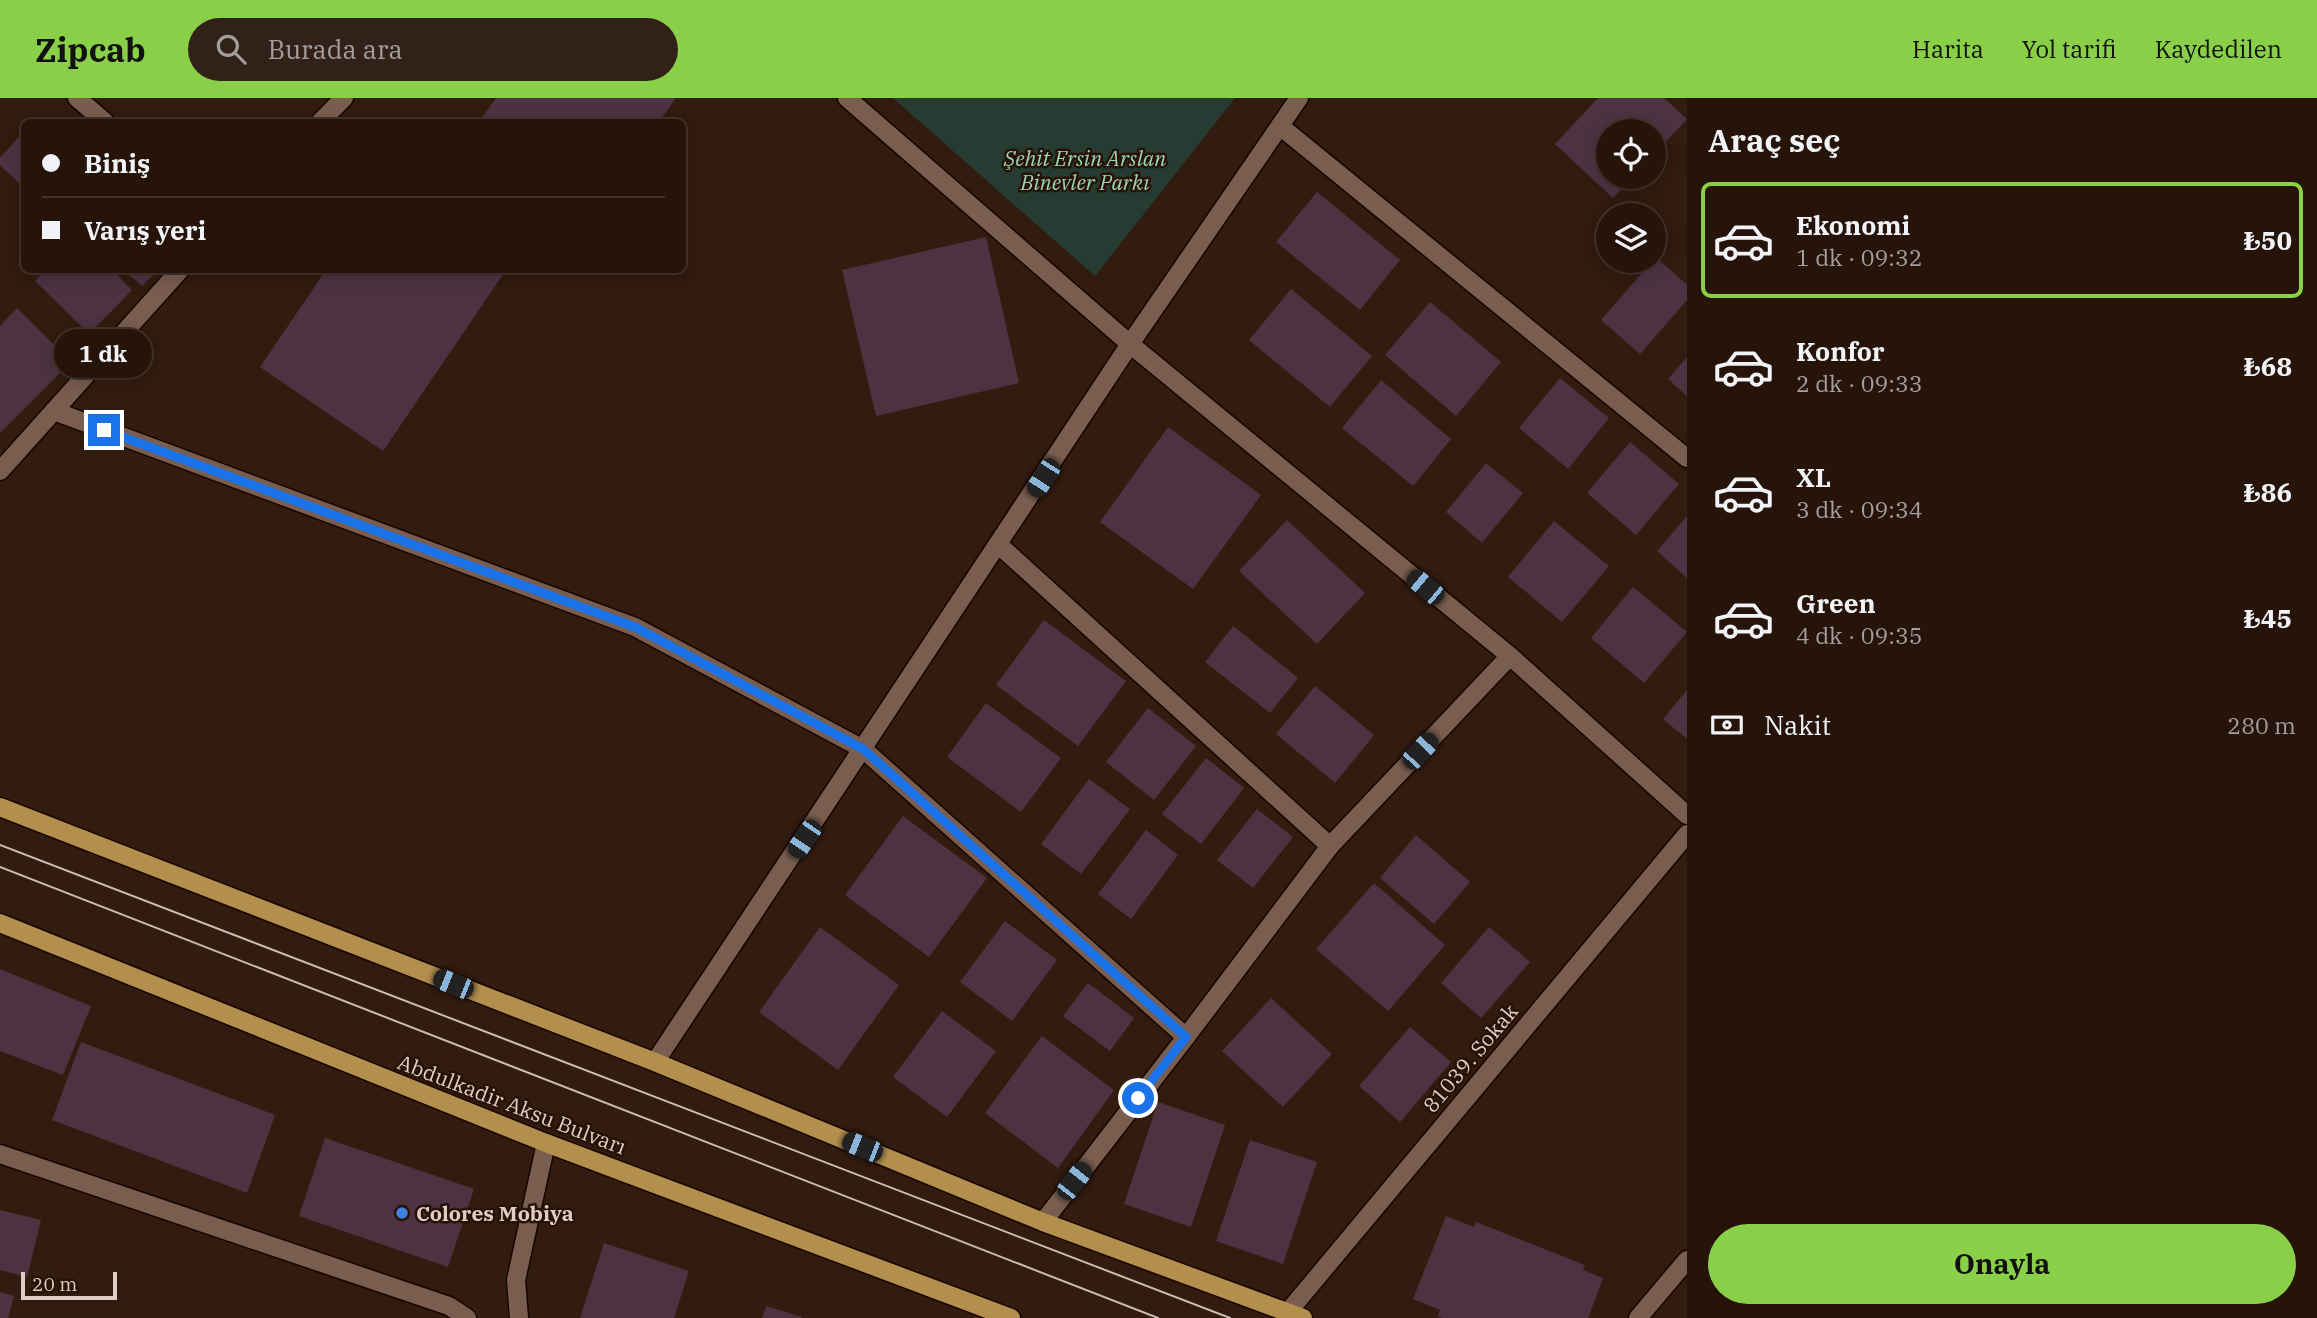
<!DOCTYPE html>
<html lang="tr">
<meta charset="utf-8">
<style>
body{margin:0;font-family:"IBM Plex Serif",serif;background:#322119;color:#f1f3f6;height:100vh;display:flex;flex-direction:column;font-size:26px;white-space:nowrap}
*{box-sizing:border-box;margin:0}
p{font-size:23px;color:#a49e9d}
.icon{flex:none;width:38px;height:38px;fill:none;stroke:currentColor;stroke-width:2;stroke-linecap:round;stroke-linejoin:round}
.map{position:relative;flex:1;overflow:hidden}
.sheet{display:flex;flex-direction:column;background:#26140b;width:630px}
.sheet>*{flex:none}
.top-card{position:absolute;left:21px;top:21px;width:665px;height:154px;border-radius:10px;box-shadow:0 4px 18px #0003,0 0 0 2px #42332c;display:grid;align-content:center;height:154px;padding:0 21px;background:#26140b}
.controls{position:absolute;left:1596px;top:21px;display:grid;gap:14px}
.controls a{display:grid;place-items:center;width:70px;height:70px;border-radius:50%;background:#26140b;box-shadow:0 4px 18px #0003,0 0 0 2px #42332c;font-size:35px}
.scale{position:absolute;left:21px;bottom:18px;width:96px;box-sizing:border-box;padding-left:7px;border:4px solid #decec6;border-top:0;font-size:19px;line-height:24px;white-space:nowrap;color:#decec6;-webkit-text-stroke:5px #281206;paint-order:stroke}
.end{position:absolute;width:32px;height:32px;margin:-16px;border:9px solid #1a73e8;background:#fff;box-shadow:0 0 0 4px #fff}
.from{border-radius:50%}
.bubble{position:absolute;height:49px;border-radius:24px;background:#26140b;box-shadow:0 4px 18px #0003,0 0 0 2px #42332c;font-size:23px;font-weight:700;line-height:49px;text-align:center}
.car{position:absolute;width:21px;height:42px;margin:-21px -10px;border-radius:9px;box-shadow:0 0 5px 2px #0007;background:linear-gradient(#222 24%,#8ab4d8 0 40%,#222 0 76%,#8ab4d8 0 86%,#222 0)}
.top-card b{display:flex;align-items:center;gap:24px;height:66px;font-size:26px}
.top-card b+b{border-top:2px solid #42332c}
.top-card i{width:18px;height:18px;background:#f1f3f6}
ul{padding:0;list-style:none}
li{display:flex;align-items:center;gap:21px;height:116px;margin:0 14px 10px;padding:0 7px;border:4px solid transparent;border-radius:10px}
li div{flex:1}
li b{display:block;font-size:26px}
li em{font-style:normal;font-weight:700}
li.active{border-color:#89cf48}
li>.icon{width:63px;height:63px;stroke-width:1.5}
h2{padding:0 21px;font-size:32px;line-height:84px}
.pay{display:flex;align-items:center;gap:18px;height:77px;padding:0 21px;font-size:26px}
.pay p{margin-inline-start:auto}
.button{display:flex;gap:14px;margin-top:auto;padding:14px 21px}
.button a{flex:1;height:80px;border-radius:42px;background:#89cf48;color:#111;font-size:28px;font-weight:700;line-height:80px;text-align:center}
header{display:flex;align-items:center;gap:42px;box-sizing:border-box;height:98px;padding:0 35px;background:#89cf48;color:#111}
header strong{font-size:33px}
nav{display:flex;gap:38px;margin-inline-start:auto;font-size:24px}
.search{width:490px;height:63px;background:#322119;display:flex;align-items:center;gap:18px;box-sizing:border-box;padding:0 24px;border-radius:38px;color:#a49e9d;font-size:26px}
main{display:flex;flex:1;min-height:0}
.map>svg:first-child{display:block}
.green{fill:#263c33}
.building{fill:#4d3342}
.lines{fill:none;stroke-linecap:round;stroke-linejoin:round}
.street-casing{stroke:#190500;stroke-width:21}
.primary-casing{stroke:#190500;stroke-width:21}
.street{stroke:#795d4f;stroke-width:18}
.primary{stroke:#b28f4d;stroke-width:18}
.tram{stroke:#cbbbb2;stroke-width:2}
.route{stroke:#1a73e8;stroke-width:9}
.shop-dot{fill:#3f7fe0;stroke:#281206;stroke-width:2.5}
.labels{text-anchor:middle;dominant-baseline:central;stroke-width:5;stroke-linejoin:round;paint-order:stroke}
.park-label{font-size:21px;font-style:italic;fill:#98d5ba;stroke:#281206}
.street-label{font-size:21px;fill:#decec6;stroke:#281206}
.poi-label{font-size:21px;font-weight:bold;fill:#decec6;stroke:#281206;text-anchor:start}
</style>
<header>
<strong>Zipcab</strong>
<div class="search"><svg class="icon" aria-label="search" viewBox="0 0 24 24"><circle cx="10" cy="10" r="6"/><path d="M15 15l6 6"/></svg>Burada ara</div>
<nav><a>Harita</a><a>Yol tarifi</a><a>Kaydedilen</a></nav>
</header>
<main>
<div class="map">
<svg width="1687" height="1220" viewBox="0 0 1687 1220">
<rect width="100%" height="100%" fill="#321b0f"/>
<polygon class="green" points="893,0 1235,0 1095,178"/>
<g class="building">
<polygon points="496,0 676,0 659,24 479,24"/>
<polygon points="1598,0 1664,0 1687,21 1654,56 1654,33 1608,33 1608,79 1632,79 1613,100 1555,46"/>
<polygon points="24,33 24,90 0,67 0,60"/>
<polygon points="1317,94 1400,162 1360,212 1276,144"/>
<polygon points="986,139 1019,285 876,318 842,172"/>
<polygon points="1656,159 1687,187 1687,202 1640,256 1601,222"/>
<polygon points="45,172 112,172 132,192 89,236 35,183"/>
<polygon points="124,172 158,172 142,188"/>
<polygon points="326,172 506,172 383,353 260,269"/>
<polygon points="1291,191 1372,258 1330,309 1249,242"/>
<polygon points="1430,204 1501,264 1456,318 1385,257"/>
<polygon points="17,210 71,264 0,335 0,228"/>
<polygon points="1687,259 1687,298 1668,281"/>
<polygon points="1560,280 1609,320 1568,371 1519,330"/>
<polygon points="1381,282 1451,341 1413,388 1342,330"/>
<polygon points="1168,329 1261,397 1193,491 1100,424"/>
<polygon points="1630,344 1679,386 1636,437 1587,395"/>
<polygon points="1486,365 1523,395 1482,445 1446,414"/>
<polygon points="1687,418 1687,480 1657,453"/>
<polygon points="1287,422 1365,495 1317,546 1239,473"/>
<polygon points="1554,423 1609,468 1562,524 1508,479"/>
<polygon points="1633,489 1687,534 1644,585 1591,540"/>
<polygon points="1044,522 1126,583 1078,648 996,587"/>
<polygon points="1233,528 1298,580 1270,615 1205,564"/>
<polygon points="1315,588 1374,637 1335,685 1276,636"/>
<polygon points="1687,592 1687,641 1663,621"/>
<polygon points="986,605 1061,660 1021,714 947,659"/>
<polygon points="1148,610 1196,648 1154,702 1106,664"/>
<polygon points="1206,660 1244,690 1201,746 1162,716"/>
<polygon points="1089,681 1130,711 1081,776 1041,746"/>
<polygon points="1257,711 1293,739 1253,790 1217,762"/>
<polygon points="903,718 987,780 929,859 845,797"/>
<polygon points="1146,732 1178,757 1131,821 1098,796"/>
<polygon points="1416,737 1470,784 1434,826 1380,780"/>
<polygon points="1374,785 1445,847 1388,913 1316,851"/>
<polygon points="1005,823 1057,862 1012,923 960,884"/>
<polygon points="820,829 899,887 838,972 759,914"/>
<polygon points="1489,829 1530,864 1481,920 1441,885"/>
<polygon points="0,871 91,908 63,977 0,953"/>
<polygon points="1088,885 1134,920 1110,953 1063,918"/>
<polygon points="1271,900 1332,956 1283,1009 1222,953"/>
<polygon points="942,913 996,953 947,1019 893,979"/>
<polygon points="1410,929 1451,964 1400,1024 1359,988"/>
<polygon points="1042,938 1114,992 1058,1070 985,1015"/>
<polygon points="81,944 275,1017 247,1095 52,1022"/>
<polygon points="1158,1004 1225,1027 1191,1129 1124,1106"/>
<polygon points="325,1040 474,1091 448,1169 299,1118"/>
<polygon points="1250,1042 1317,1064 1283,1166 1216,1143"/>
<polygon points="0,1112 41,1122 27,1179 0,1172"/>
<polygon points="1446,1118 1474,1129 1476,1124 1585,1167 1583,1172 1603,1180 1588,1220 1442,1220 1438,1218 1440,1212 1413,1201"/>
<polygon points="604,1145 689,1173 674,1220 580,1220"/>
<polygon points="0,1194 14,1198 8,1220 0,1220"/>
<polygon points="766,1208 802,1219 802,1220 762,1220"/>
</g>
<g class="lines">
<defs>
<g id="street">
<polyline points="77,0 105,24"/>
<polyline points="847,0 1130,246 1510,558 1687,717"/>
<polyline points="320,24 344,0"/>
<polyline points="1280,28 1687,360"/>
<polyline points="54,313 635,529 863,651 1186,939"/>
<polyline points="0,373 180,172"/>
<polyline points="999,447 1330,748"/>
<polyline points="655,964 1130,246 1299,0"/>
<polyline points="0,1056 449,1208 467,1220"/>
<polyline points="1043,1124 1186,939 1330,748 1510,558"/>
<polyline points="1288,1214 1687,736"/>
<polyline points="519,1220 516,1182 546,1045"/>
<polyline points="1638,1220 1687,1162"/>
</g>
<g id="primary">
<polyline points="0,709 655,964 1043,1124 1303,1220"/>
<polyline points="0,825 546,1045 1011,1220"/>
</g>
</defs>
<use href="#street" class="street-casing"/>
<use href="#primary" class="primary-casing"/>
<use href="#street" class="street"/>
<use href="#primary" class="primary"/>
<g class="tram">
<polyline points="0,747 1230,1220"/>
<polyline points="0,769 1158,1220"/>
</g>
</g>
<g class="lines">
<polyline class="route" points="104,332 635,529 863,651 1186,939 1138,1000"/>
</g>
<circle class="shop-dot" cx="402" cy="1115" r="7"/>
<g class="labels">
<g class="park-label">
<text x="1085" y="60">Şehit Ersin Arslan<tspan x="1085" dy="24">Binevler Parkı</tspan></text>
</g>
<g class="street-label">
<text transform="translate(1470 960) rotate(-50)">81039. Sokak</text>
<text transform="translate(512 1006) rotate(21)">Abdulkadir Aksu Bulvarı</text>
</g>
<g class="poi-label">
<text x="416" y="1115">Colores Mobiya</text>
</g>
</g>
</svg>
<div class="controls">
<a><svg class="icon" aria-label="locate" viewBox="0 0 24 24"><circle cx="12" cy="12" r="6"/><path d="M12 2v4M12 18v4M2 12h4M18 12h4"/></svg></a>
<a><svg class="icon" aria-label="layers" viewBox="0 0 24 24"><path d="M12 4l9 5-9 5-9-5zM3 14l9 5 9-5"/></svg></a>
</div>
<div class="scale">20 m</div>
<i class="end from" style="left:1138px;top:1000px"></i>
<i class="end" style="left:104px;top:332px"></i>
<div class="bubble" style="left:54px;top:231px;width:98px">1 dk</div>
<i class="car" style="left:1043px;top:380px;rotate:213deg"></i>
<i class="car" style="left:1425px;top:489px;rotate:310deg"></i>
<i class="car" style="left:1420px;top:653px;rotate:43deg"></i>
<i class="car" style="left:804px;top:741px;rotate:214deg"></i>
<i class="car" style="left:453px;top:886px;rotate:292deg"></i>
<i class="car" style="left:862px;top:1049px;rotate:292deg"></i>
<i class="car" style="left:1074px;top:1083px;rotate:38deg"></i>
<div class="top-card">
<b><i class="from"></i>Biniş</b>
<b><i></i>Varış yeri</b>
</div>
</div>
<section class="sheet">
<h2>Araç seç</h2>
<ul>
<li class="active"><svg class="icon" aria-label="car" viewBox="0 0 24 24"><path d="M5 17H2v-5l4-1 3-4h7l3 4 3 1v5h-3M9 17h6M6 11h13"/><circle cx="7" cy="17" r="2"/><circle cx="17" cy="17" r="2"/></svg><div><b>Ekonomi</b><p>1 dk · 09:32</p></div><em>₺50</em></li>
<li><svg class="icon" aria-label="car" viewBox="0 0 24 24"><path d="M5 17H2v-5l4-1 3-4h7l3 4 3 1v5h-3M9 17h6M6 11h13"/><circle cx="7" cy="17" r="2"/><circle cx="17" cy="17" r="2"/></svg><div><b>Konfor</b><p>2 dk · 09:33</p></div><em>₺68</em></li>
<li><svg class="icon" aria-label="car" viewBox="0 0 24 24"><path d="M5 17H2v-5l4-1 3-4h7l3 4 3 1v5h-3M9 17h6M6 11h13"/><circle cx="7" cy="17" r="2"/><circle cx="17" cy="17" r="2"/></svg><div><b>XL</b><p>3 dk · 09:34</p></div><em>₺86</em></li>
<li><svg class="icon" aria-label="car" viewBox="0 0 24 24"><path d="M5 17H2v-5l4-1 3-4h7l3 4 3 1v5h-3M9 17h6M6 11h13"/><circle cx="7" cy="17" r="2"/><circle cx="17" cy="17" r="2"/></svg><div><b>Green</b><p>4 dk · 09:35</p></div><em>₺45</em></li>
</ul>
<div class="pay"><svg class="icon" aria-label="cash" viewBox="0 0 24 24"><path d="M3 7h18v10H3z"/><circle cx="12" cy="12" r="2"/></svg>Nakit<p>280 m</p></div>
<div class="button"><a>Onayla</a></div>
</section>
</main>
